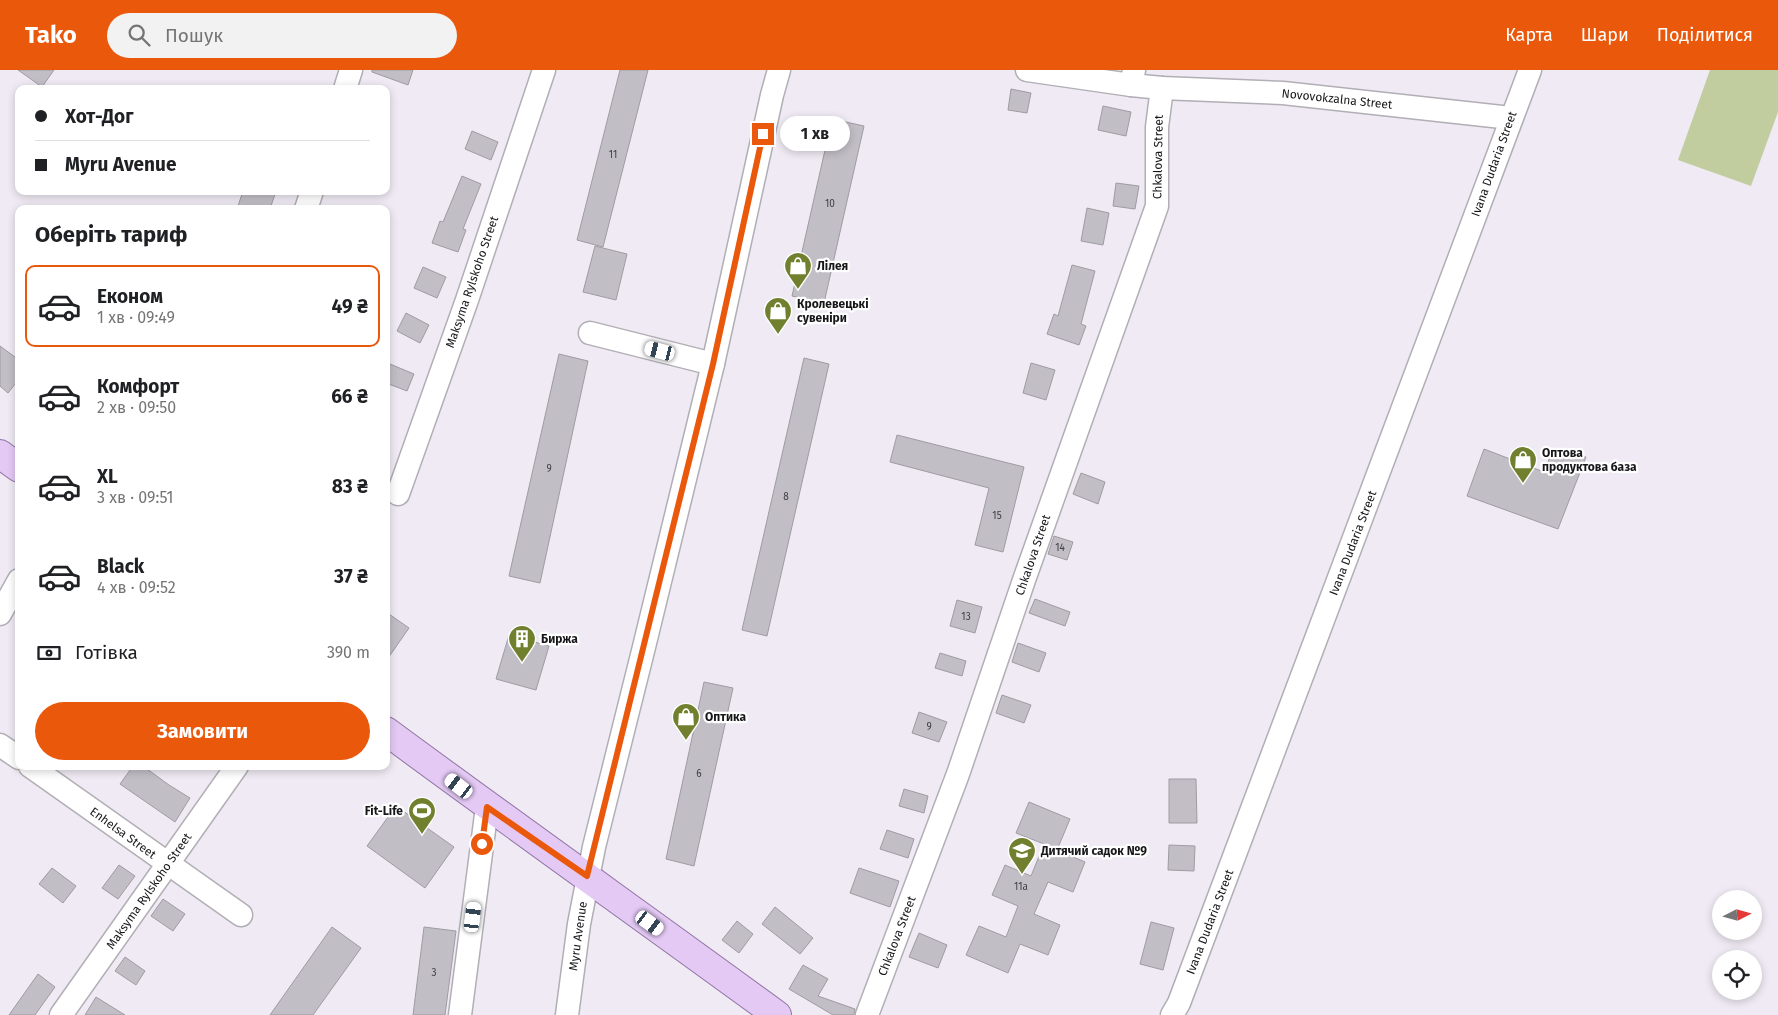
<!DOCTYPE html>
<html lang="uk">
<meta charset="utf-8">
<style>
body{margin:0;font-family:"Fira Sans",sans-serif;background:#f2f2f2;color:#202124;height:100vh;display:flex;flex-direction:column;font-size:19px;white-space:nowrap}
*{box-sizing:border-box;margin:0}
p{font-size:16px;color:#757577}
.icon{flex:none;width:28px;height:28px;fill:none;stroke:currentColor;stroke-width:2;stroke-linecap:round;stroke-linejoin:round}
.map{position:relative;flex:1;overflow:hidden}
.details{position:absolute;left:15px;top:135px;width:375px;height:565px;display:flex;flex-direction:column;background:#fff;border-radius:10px;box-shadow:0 2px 8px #0003}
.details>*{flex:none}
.top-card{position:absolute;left:15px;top:15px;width:375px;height:110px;border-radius:10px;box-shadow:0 2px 8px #0003;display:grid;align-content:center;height:110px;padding:0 20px;background:#fff}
.needle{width:32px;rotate:84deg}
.controls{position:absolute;left:1712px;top:820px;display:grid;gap:10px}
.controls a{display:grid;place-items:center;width:50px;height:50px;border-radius:50%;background:#fff;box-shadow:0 2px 8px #0003;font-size:25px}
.end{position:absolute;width:22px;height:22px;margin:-11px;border:6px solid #ea580c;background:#fff;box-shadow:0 0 0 2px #fff}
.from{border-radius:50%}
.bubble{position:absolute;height:35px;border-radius:18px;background:#fff;box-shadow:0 2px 8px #0003;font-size:16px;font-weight:700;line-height:35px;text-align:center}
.car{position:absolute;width:15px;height:30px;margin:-15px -8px;border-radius:6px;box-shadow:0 0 4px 1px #0007;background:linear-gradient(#fff 24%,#345 0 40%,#fff 0 76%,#345 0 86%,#fff 0)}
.top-card b{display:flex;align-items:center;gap:18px;height:48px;font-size:19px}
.top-card b+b{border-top:1px solid #e0e0e0}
.top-card i{width:12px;height:12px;background:#202124}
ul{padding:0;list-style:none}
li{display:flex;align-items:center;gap:15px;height:82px;margin:0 10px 8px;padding:0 10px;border:2px solid transparent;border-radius:10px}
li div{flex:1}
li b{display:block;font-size:19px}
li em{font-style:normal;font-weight:700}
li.active{border-color:#ea580c}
li>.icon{width:45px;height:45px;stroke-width:1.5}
h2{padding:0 20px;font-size:22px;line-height:60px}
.pay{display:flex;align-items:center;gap:12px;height:55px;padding:0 20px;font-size:19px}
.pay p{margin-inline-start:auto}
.cta{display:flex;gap:10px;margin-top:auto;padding:10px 20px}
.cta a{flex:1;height:58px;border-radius:30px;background:#ea580c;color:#fff;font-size:20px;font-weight:700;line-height:58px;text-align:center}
header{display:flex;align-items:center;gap:30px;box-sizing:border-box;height:70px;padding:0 25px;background:#ea580c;color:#fff}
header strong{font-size:24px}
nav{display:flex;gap:28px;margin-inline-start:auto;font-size:18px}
.search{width:350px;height:45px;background:#f2f2f2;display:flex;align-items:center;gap:12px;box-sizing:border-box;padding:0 18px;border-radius:28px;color:#757577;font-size:19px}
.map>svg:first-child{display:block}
.green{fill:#c1cd9f}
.building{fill:#c2bec6;stroke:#9f9ba3}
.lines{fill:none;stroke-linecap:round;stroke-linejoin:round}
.minor-casing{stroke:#b2aeb5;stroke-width:25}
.major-casing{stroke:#9073a3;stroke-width:30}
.minor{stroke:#fff;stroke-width:22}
.major{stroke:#e3c9f4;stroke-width:28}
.route{stroke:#ea580c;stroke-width:6}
.labels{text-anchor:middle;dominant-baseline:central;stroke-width:4.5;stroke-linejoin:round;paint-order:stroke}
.number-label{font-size:10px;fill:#424044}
.street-label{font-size:12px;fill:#171619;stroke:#fff}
.poi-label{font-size:12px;font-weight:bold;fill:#171619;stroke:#fff;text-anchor:start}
</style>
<header>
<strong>Tako</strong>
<div class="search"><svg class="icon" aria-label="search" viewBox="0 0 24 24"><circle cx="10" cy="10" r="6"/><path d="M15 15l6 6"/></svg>Пошук</div>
<nav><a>Карта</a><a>Шари</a><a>Поділитися</a></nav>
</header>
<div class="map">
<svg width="1778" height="945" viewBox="0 0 1778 945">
<rect width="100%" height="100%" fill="#efeaf3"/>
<polygon class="green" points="1710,0 1778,0 1778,42 1751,116 1678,90"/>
<g class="building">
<polygon points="18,0 54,0 42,17"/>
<polygon points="372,0 413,0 408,15 372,2"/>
<polygon points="620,0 648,0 603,177 577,170"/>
<polygon points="1011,19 1031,23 1027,43 1008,40"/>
<polygon points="1103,36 1131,42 1126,66 1098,60"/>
<polygon points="832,49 864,56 824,233 792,226"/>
<polygon points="472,61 498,72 491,90 465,79"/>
<polygon points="462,106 481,114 463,159 466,160 458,182 432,173 440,151 443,152"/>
<polygon points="1116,113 1139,116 1135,139 1113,136"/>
<polygon points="243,121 276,121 270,139 246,139 238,136"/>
<polygon points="1087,138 1109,143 1103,175 1081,171"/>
<polygon points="595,176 627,184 616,230 583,222"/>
<polygon points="1072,195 1095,201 1081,254 1086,256 1079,275 1047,264 1054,244 1058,246"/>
<polygon points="423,197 446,207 437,228 414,218"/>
<polygon points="406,243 429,255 420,273 397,261"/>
<polygon points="0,276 19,290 19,309 8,323 0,316"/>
<polygon points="559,284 588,291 540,513 509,506"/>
<polygon points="804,288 829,294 767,566 742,560"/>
<polygon points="1031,293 1055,300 1046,330 1023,323"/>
<polygon points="390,294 414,304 407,321 386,313 386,303"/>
<polygon points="897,365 1024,397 1003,482 975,475 989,418 890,392"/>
<polygon points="1484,379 1544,402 1553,379 1586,387 1558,459 1467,426"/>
<polygon points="1081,403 1105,412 1098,434 1073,424"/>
<polygon points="1054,466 1073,472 1067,490 1048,484"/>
<polygon points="1035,529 1070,542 1065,556 1029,543"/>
<polygon points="957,530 982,537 975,563 950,556"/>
<polygon points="386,542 409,558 386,591"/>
<polygon points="509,565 549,576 536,620 496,609"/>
<polygon points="1018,573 1046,583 1039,602 1012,592"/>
<polygon points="940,583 966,591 962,606 935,598"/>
<polygon points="704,612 733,618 694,796 666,789"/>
<polygon points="1002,625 1031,635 1024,653 996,643"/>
<polygon points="919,642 947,652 939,672 912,663"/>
<polygon points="133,696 143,696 169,715 190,728 175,752 120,714"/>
<polygon points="1169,709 1196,709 1197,753 1169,753"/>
<polygon points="904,719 928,726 924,743 899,736"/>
<polygon points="1029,732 1070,749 1057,780 1085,792 1073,822 1048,812 1034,844 1060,855 1048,885 1020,874 1008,903 966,885 979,856 1006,867 1018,836 992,825 1005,795 1031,806 1044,774 1016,763"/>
<polygon points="396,736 454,777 425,818 367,776"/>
<polygon points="887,760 914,769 908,788 880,779"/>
<polygon points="1169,775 1195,776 1194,801 1168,800"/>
<polygon points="119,795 135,806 118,829 102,818"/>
<polygon points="52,798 76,816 63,833 39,814"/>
<polygon points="859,798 899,811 890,837 850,823"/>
<polygon points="163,829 185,844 173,861 151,846"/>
<polygon points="775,837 813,868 800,884 762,854"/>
<polygon points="737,851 753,864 739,883 722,870"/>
<polygon points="1151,852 1174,858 1163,900 1140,894"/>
<polygon points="332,857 361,878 313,945 270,945"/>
<polygon points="424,857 456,861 445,945 413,945"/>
<polygon points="919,863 947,875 938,898 909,887"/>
<polygon points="125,887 145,901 136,915 115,901"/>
<polygon points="803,895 828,909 818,926 855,939 854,945 833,945 789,919"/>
<polygon points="38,904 55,917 35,945 9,945"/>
<polygon points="96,927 125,945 85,945"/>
</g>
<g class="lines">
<defs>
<g id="minor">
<polyline points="1027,0 1131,15"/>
<polyline points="1134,0 1131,15 1162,18 1283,23 1511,48"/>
<polyline points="345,19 351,0"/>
<polyline points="306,139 312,121"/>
<polyline points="590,263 713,294"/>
<polyline points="398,424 467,230 544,0"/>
<polyline points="0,544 19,510"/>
<polyline points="0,675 19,688"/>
<polyline points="30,696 241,845"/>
<polyline points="61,945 237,696"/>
<polyline points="460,945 487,737"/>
<polyline points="567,945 579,854 594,777 644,577 713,294 772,25 779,0"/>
<polyline points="867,945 958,704 1024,510 1157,136 1157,57 1162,18"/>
<polyline points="1172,945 1179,933 1530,0"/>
</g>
<g id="major">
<polyline points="0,384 19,398"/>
<path d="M386,661c130,96 261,189 391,284"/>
</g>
</defs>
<use href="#minor" class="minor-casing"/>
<use href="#major" class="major-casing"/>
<use href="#minor" class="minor"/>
<use href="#major" class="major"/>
</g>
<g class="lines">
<polyline class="route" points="482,774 487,737 587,806 713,294 763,64"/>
</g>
<defs>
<symbol id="shop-pin" viewBox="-11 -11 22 30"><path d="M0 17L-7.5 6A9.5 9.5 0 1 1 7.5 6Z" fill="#70802e" stroke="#fff"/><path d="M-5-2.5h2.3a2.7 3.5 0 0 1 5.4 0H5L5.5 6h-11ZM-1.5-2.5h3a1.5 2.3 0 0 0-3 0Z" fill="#fff"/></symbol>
<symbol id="building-pin" viewBox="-11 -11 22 30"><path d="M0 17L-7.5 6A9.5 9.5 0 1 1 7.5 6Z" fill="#70802e" stroke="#fff"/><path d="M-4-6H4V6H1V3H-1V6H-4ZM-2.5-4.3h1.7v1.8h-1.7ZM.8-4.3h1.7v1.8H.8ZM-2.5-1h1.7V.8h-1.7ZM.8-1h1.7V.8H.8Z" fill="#fff"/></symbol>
<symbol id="stadium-pin" viewBox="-11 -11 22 30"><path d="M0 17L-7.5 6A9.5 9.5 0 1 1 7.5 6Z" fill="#70802e" stroke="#fff"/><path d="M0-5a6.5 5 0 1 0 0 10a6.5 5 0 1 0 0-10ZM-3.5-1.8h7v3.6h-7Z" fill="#fff"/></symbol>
<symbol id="school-pin" viewBox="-11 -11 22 30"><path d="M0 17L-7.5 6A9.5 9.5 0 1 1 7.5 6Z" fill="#70802e" stroke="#fff"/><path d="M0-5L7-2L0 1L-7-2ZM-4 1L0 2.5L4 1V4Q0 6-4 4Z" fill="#fff"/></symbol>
</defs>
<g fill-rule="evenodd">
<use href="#shop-pin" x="782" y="180" width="32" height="43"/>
<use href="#shop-pin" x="762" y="225" width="32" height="43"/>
<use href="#shop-pin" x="1507" y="374" width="32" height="43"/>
<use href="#building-pin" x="506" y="553" width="32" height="43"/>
<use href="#shop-pin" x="670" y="631" width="32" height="43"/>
<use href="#stadium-pin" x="406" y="725" width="32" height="43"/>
<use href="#school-pin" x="1006" y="765" width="32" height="43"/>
</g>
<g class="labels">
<g class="number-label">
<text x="613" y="85">11</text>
<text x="830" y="134">10</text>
<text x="549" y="399">9</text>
<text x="786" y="427">8</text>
<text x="997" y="446">15</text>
<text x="1060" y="478">14</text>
<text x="966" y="547">13</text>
<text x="929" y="657">9</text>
<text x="699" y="704">6</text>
<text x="1021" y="817">11а</text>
<text x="434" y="903">3</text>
</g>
<g class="street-label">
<text transform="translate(1337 29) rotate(6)">Novovokzalna Street</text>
<text transform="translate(1158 87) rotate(-89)">Chkalova Street</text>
<text transform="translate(1494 94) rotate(-70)">Ivana Dudaria Street</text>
<text transform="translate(472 212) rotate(-71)">Maksyma Rylskoho Street</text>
<text transform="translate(1353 473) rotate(-69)">Ivana Dudaria Street</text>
<text transform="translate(1033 485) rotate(-71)">Chkalova Street</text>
<text transform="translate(123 763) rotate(36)">Enhelsa Street</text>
<text transform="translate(149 821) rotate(-55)">Maksyma Rylskoho Street</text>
<text transform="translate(1210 852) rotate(-69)">Ivana Dudaria Street</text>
<text transform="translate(578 866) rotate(-82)">Myru Avenue</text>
<text transform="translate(897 866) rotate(-69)">Chkalova Street</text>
</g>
<g class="poi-label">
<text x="817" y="196">Лілея</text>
<text x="797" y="234">Кролевецькі<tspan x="797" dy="14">сувеніри</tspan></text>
<text x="1542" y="383">Оптова<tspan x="1542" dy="14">продуктова база</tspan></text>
<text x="541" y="569">Биржа</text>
<text x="705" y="647">Оптика</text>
<text x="403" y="741" text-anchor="end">Fit-Life</text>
<text x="1041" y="781">Дитячий садок №9</text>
</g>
</g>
</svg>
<div class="controls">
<a><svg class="needle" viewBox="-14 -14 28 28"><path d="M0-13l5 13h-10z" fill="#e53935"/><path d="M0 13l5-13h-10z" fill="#757577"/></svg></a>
<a><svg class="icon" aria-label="locate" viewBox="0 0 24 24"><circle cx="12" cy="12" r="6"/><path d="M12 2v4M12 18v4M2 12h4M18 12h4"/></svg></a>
</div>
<i class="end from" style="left:482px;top:774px"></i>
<i class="end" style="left:763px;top:64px"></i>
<div class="bubble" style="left:780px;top:46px;width:70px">1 хв</div>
<i class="car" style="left:660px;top:281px;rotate:284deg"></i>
<i class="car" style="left:459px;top:716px;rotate:307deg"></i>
<i class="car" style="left:473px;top:847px;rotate:7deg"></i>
<i class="car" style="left:650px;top:853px;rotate:126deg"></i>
<div class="top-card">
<b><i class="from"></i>Хот-Дог</b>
<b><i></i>Myru Avenue</b>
</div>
<section class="details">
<h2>Оберіть тариф</h2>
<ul>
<li class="active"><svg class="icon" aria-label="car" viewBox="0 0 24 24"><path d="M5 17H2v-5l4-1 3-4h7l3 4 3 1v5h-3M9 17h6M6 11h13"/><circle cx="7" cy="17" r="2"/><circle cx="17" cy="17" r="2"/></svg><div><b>Економ</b><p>1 хв · 09:49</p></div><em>49 ₴</em></li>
<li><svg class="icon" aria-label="car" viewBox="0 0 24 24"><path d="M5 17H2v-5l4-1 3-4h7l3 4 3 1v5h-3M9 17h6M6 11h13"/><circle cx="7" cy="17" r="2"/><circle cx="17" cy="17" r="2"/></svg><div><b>Комфорт</b><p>2 хв · 09:50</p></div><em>66 ₴</em></li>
<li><svg class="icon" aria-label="car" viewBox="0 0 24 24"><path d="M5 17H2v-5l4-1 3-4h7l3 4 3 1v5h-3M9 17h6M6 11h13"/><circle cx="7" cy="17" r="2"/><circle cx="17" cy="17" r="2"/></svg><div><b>XL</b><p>3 хв · 09:51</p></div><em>83 ₴</em></li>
<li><svg class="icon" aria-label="car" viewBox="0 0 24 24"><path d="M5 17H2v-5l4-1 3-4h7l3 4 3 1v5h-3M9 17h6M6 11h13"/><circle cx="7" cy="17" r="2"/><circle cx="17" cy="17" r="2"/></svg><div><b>Black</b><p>4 хв · 09:52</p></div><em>37 ₴</em></li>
</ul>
<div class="pay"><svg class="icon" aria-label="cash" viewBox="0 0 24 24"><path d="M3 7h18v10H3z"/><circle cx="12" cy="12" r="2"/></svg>Готівка<p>390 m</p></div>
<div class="cta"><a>Замовити</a></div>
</section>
</div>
